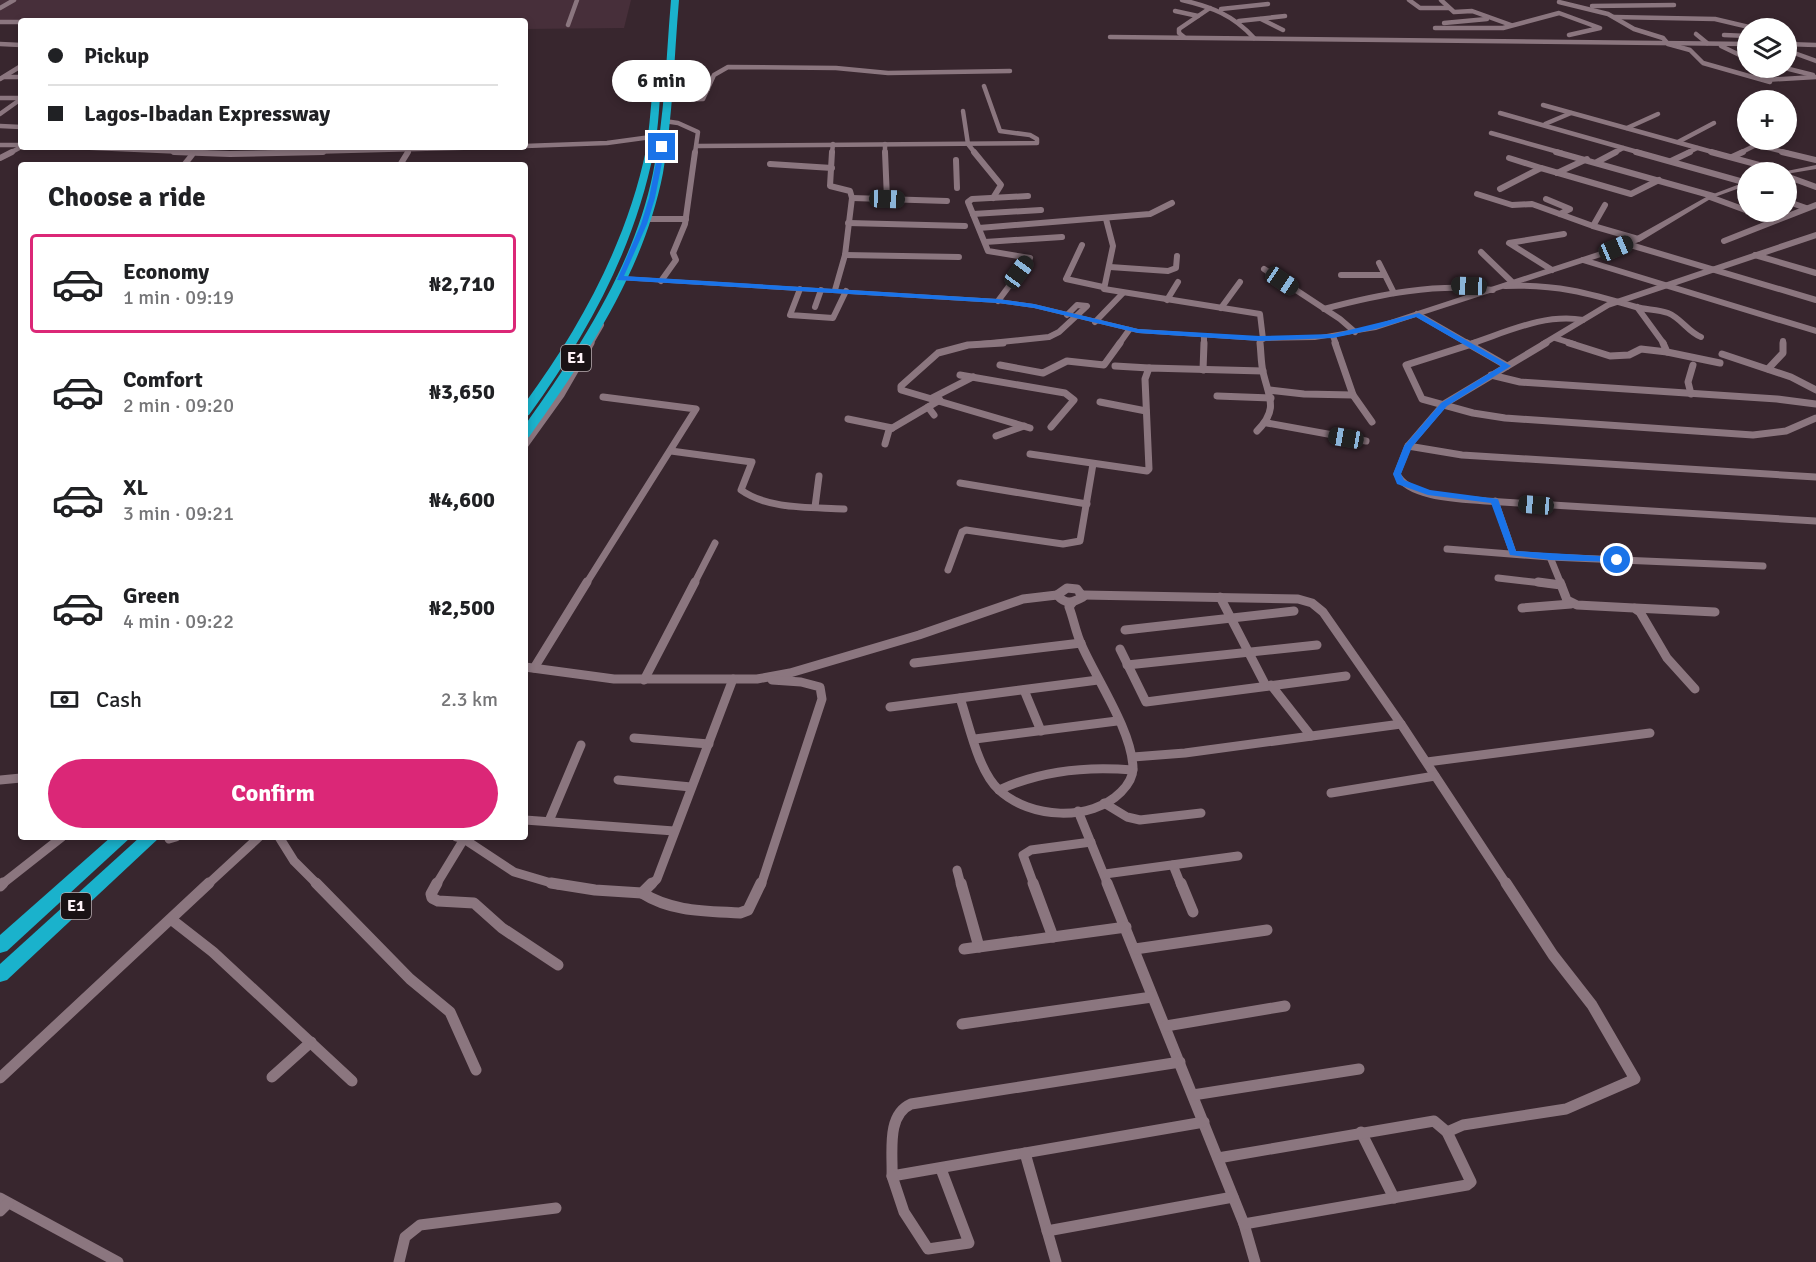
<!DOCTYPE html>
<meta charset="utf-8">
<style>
body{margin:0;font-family:Signika,sans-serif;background:#f2f2f2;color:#202124;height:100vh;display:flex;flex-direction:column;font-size:22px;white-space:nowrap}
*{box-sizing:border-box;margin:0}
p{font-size:20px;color:#757577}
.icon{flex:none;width:33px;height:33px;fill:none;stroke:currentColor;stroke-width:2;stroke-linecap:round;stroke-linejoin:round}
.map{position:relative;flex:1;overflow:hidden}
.panel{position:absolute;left:18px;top:162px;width:510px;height:678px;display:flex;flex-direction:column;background:#fff;border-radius:6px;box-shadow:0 3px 9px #0003}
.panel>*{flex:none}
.guide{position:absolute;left:18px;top:18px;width:510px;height:132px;border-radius:6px;box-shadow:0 3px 9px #0003;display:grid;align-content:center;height:132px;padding:0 30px;background:#fff}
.fabs{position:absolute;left:1737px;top:18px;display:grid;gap:12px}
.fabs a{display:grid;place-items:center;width:60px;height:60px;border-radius:50%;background:#fff;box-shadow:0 3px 9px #0003;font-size:30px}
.end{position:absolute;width:27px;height:27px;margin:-14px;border:8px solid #1a73e8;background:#fff;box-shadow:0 0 0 3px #fff}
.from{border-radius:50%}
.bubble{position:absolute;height:42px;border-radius:21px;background:#fff;box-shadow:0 3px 9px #0003;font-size:20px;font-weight:700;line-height:42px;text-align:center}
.car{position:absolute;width:18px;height:36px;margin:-18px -9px;border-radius:8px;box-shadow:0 0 4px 2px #0007;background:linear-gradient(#222 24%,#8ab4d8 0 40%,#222 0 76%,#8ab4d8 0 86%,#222 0)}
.guide b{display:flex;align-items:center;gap:21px;height:57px;font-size:22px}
.guide b+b{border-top:2px solid #e0e0e0}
.guide i{width:15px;height:15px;background:#202124}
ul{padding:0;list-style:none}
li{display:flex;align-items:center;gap:18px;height:99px;margin:0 12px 9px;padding:0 18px;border:3px solid transparent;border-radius:6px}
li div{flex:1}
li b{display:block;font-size:22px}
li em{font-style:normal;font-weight:700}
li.selected{border-color:#db2777}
li>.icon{width:54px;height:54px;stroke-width:1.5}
h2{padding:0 30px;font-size:27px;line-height:72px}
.pay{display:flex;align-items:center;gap:15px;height:66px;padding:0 30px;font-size:22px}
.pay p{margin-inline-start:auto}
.action{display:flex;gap:12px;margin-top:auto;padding:12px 30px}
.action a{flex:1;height:69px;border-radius:36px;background:#db2777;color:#fff;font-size:24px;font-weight:700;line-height:69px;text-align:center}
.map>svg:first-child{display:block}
.built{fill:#472f3a}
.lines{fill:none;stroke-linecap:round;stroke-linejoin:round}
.minor-far4{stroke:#8b767f;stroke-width:4.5}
.minor-far3{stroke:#8b767f;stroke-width:6}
.minor-far2{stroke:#8b767f;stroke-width:7}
.minor-far1{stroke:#8b767f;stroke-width:9}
.minor{stroke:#8b767f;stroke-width:11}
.tertiary{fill:#8b767f;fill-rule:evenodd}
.motorway{fill:#1ab2cc;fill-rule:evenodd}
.route{fill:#1a73e8}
.labels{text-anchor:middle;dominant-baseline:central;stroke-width:6;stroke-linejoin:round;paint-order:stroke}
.shield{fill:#1a1215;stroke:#b9aeb2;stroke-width:1.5}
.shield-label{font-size:16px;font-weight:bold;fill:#fdf1f6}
</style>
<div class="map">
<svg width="1816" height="1262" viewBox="0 0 1816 1262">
<rect width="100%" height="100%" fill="#38262e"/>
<polygon class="built" points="0,0 631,0 624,28 525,29 525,21 0,23"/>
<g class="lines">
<g class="minor-far4">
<path d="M1182,0c30,7 51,15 72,38"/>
<polyline points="1409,0 1420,8 1449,8"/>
<polyline points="1441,0 1454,12 1472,11 1511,25"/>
<polyline points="1559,2 1608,14 1634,29 1663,38 1668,44 1690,50 1703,63 1770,82"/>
<polyline points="1592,6 1674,5"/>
<polyline points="0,8 14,0"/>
<polyline points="1221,9 1268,4"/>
<polyline points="1175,11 1198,16"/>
<polyline points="1614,17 1715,19 1753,28"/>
<polyline points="1261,19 1283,30"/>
<polyline points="1239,21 1285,16"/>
<polyline points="0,22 21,22"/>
<polyline points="1444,23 1487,19"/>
<polyline points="568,25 577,0"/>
<polyline points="1435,28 1503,28 1559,13 1600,28 1569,35"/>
<polyline points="1696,34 1707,43"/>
<polyline points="1724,35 1748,36"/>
<polyline points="1110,37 1748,44"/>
<polyline points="1184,37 1179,33 1179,29 1210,8"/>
<polyline points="0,44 21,45"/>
<polyline points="1786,44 1816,45"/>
<polyline points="1721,46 1748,59"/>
<polyline points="1786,50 1816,61"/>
<polyline points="1785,68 1813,75"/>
<polyline points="4,77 21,77"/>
<polyline points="0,79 21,66"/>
<polyline points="1765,80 1816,77"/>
<polyline points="667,90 708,89"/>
<polyline points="0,98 21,98"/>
<polyline points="666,100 703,99 714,75 728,67 836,68 888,73 1010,71"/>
<polyline points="1543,105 1716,153"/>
<polyline points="963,111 968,144 975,153"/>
<polyline points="1500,113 1641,153"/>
<polyline points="0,114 21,99"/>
<polyline points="664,121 678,123 698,132 695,153"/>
<polyline points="1545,124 1571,113"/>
<polyline points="0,126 21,127"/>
<polyline points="1627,128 1658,114"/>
<polyline points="1491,133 1562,153"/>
<polyline points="1678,142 1714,123"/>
<polyline points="885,144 885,153"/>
<polyline points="0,145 21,145"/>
<polyline points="525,146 607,143 651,137"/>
<polyline points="698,146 1037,143 1037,139 1030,135 1000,131 984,86"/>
<polyline points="72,147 208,153"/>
<polyline points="10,153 21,147"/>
<polyline points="267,153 492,147"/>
<polyline points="407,153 409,150"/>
<polyline points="832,153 833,144"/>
<polyline points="1614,153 1623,148"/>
<polyline points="1687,153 1697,148"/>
<polyline points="1740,153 1756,145 1788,153"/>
</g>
<g class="minor-far3">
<polyline points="174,152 230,154 323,152"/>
<polyline points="832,152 830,186 850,191 852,198 845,255 835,290"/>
<polyline points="885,152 887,199"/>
<polyline points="974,152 1001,185 993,198"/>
<polyline points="1556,152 1713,196"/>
<polyline points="1636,152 1747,183"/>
<polyline points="1711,152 1785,172"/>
<polyline points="1782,152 1816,160"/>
<polyline points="1732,157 1743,152"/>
<polyline points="0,158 12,152"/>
<polyline points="1509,158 1541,168"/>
<polyline points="956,160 957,188"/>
<polyline points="1671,161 1690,152"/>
<polyline points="1597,162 1616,152"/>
<polyline points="770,164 832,168"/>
<polyline points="184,165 192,155"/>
<polyline points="400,165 408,152"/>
<polyline points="1557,173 1587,159"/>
<polyline points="1786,176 1816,187"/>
<polyline points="1500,189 1541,168 1631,194 1659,180"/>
<polyline points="1477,194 1512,205 1532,204 1593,226"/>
<polyline points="1710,197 1748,211"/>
<polyline points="852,198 947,201"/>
<polyline points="1546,199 1570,209 1560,214"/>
<polyline points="1786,201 1806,208"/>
<polyline points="1605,205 1593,226 1638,239"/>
<polyline points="1748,212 1773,221"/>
<polyline points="973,214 1041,210"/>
<polyline points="645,219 686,219"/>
<polyline points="1106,219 1113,246 1104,289 1260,314 1263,339"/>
<polyline points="848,223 965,226"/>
<polyline points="979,228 1150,214 1172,203"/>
<polyline points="1724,241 1816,205"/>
<polyline points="985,242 1062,237"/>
<polyline points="1627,244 1816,300"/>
<polyline points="1082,245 1066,279 1103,287"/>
<polyline points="1481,252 1513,283"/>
<polyline points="845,255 959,257"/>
<polyline points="1755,255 1816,273"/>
<polyline points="1583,260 1816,331"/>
<polyline points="1379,263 1394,293"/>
<polyline points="1110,267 1168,271 1176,268 1177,256"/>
<polyline points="1264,269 1340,319 1355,332"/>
<polyline points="1552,270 1509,243 1564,234"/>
<polyline points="1341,275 1384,275"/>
<polyline points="661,281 676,260 673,253 685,224 695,152"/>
<path d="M1505,286c51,-2 83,7 131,21 10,3 22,2 32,6 13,5 20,19 33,24"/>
<polyline points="800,289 790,315 833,318 846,291"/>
<polyline points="1167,300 1178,282"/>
<polyline points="998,301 1030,258 988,251 968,202 972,199 1028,196"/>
<polyline points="815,307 821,290"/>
<polyline points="1637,307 1664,344"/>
<polyline points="1221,308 1240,282"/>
<path d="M1324,309c56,-15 111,-26 169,-19"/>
<polyline points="1417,314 1469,344"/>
<polyline points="1095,322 1123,293"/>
<polyline points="1333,336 1336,344"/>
<polyline points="1555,338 1574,344"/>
<polyline points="1260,339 1260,344"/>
<polyline points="1783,341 1783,344"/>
<polyline points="590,344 601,325"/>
<polyline points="981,344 1049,337 1059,332 1087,306 1077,305 1067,315"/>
<polyline points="1119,344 1129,330"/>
<polyline points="1204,344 1204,336"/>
<path d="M1470,344c37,-12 75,-31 113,-24"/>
<polyline points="1543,344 1608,305 1816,235"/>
</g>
<g class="minor-far2">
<polyline points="1003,343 968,345 938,353 901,386 901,390 1030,428"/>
<polyline points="1335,343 1353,395 1372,422"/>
<polyline points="1467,343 1507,366"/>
<polyline points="1475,343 1406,365 1422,399 1473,413 1505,418 1753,435 1786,431 1816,418"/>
<path d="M1546,343l-102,61 -36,42 -11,28c11,24 66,25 89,27l330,20"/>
<polyline points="1569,343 1610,356 1629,355 1641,349 1667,352"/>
<polyline points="1663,343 1667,352 1720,363"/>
<polyline points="1722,354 1791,377 1816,390"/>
<polyline points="1000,365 1043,373 1067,361 1104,365 1120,343"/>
<polyline points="1115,366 1149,368"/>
<polyline points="1768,369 1783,353 1783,343"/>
<polyline points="1203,370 1204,343"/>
<polyline points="960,375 1065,393 1074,400 1051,427"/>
<polyline points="1491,375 1520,382 1777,399 1816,404"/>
<polyline points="1269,390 1304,394 1353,395"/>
<polyline points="1691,394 1688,382 1693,365"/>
<polyline points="1217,396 1271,398"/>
<polyline points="932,398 973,377"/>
<polyline points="1100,402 1146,411"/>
<polyline points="928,407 934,415"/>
<polyline points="848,419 892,428"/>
<polyline points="1267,423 1366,441"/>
<path d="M1257,431c22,-22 12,-33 6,-59 -2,-9 -2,-20 -3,-29"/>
<polyline points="996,436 1024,426"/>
<polyline points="885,444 889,430 940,400"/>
<polyline points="525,445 561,395 591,343"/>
<polyline points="1408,446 1462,455 1816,477"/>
<path d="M671,451l81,11 -11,28c28,20 70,17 103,19"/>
<polyline points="1030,454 1147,471 1149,469 1145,379 1149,368 1263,371"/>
<polyline points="960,483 1087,504"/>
<polyline points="1495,501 1513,553"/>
<polyline points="815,507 819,476"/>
<polyline points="1447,549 1550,557 1763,566"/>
<polyline points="1550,557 1561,584"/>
<polyline points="948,570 962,532 966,530 1063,544 1080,541 1093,464"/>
<polyline points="1498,578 1551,584"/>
<polyline points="586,584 696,409 603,397"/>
<polyline points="694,584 715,543"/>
</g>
<g class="minor-far1">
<polyline points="1538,582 1561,585"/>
<polyline points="1560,582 1567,600 1577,605 1634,608 1640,612 1667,658 1695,689"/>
<path d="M1067,588l10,1 6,8c-11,6 -17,8 -26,-2z"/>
<polyline points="1083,595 1298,599 1312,603 1323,612 1401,724 1507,885"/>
<polyline points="1220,597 1266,686"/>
<polyline points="1522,608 1571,604"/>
<polyline points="1635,608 1715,612"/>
<polyline points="1125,630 1294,611"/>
<polyline points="1120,649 1146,702 1346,676"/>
<polyline points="914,663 1081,643"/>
<polyline points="1127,665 1317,645"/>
<polyline points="525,667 614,679 757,679 790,673 919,635 1023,599 1057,595"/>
<polyline points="534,668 587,582"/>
<polyline points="644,680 695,582"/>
<polyline points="1271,685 1311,736"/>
<polyline points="1024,690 1041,731"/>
<path d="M960,698c9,26 18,73 39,92 31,29 92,32 122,2 7,-7 12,-15 12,-24 -1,-37 -36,-88 -51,-122 -6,-12 -8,-26 -13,-39l3,-4"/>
<polyline points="890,707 1098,680"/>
<polyline points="634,738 709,744"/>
<polyline points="975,739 1117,721"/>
<polyline points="1133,757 1185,753 1401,724"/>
<polyline points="1427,762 1650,733"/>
<polyline points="0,780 21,778"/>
<polyline points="618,780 691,787"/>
<path d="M999,790c41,-19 89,-24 134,-20"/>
<polyline points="1331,793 1435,776"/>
<polyline points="1104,803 1127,817 1140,820 1201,813"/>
<polyline points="1078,811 1108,885"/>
<polyline points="525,820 674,831"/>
<polyline points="549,821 581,745"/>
<polyline points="279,837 294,861 318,885"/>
<polyline points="456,837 464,839 514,872 558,885"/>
<polyline points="169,839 176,837"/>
<polyline points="1173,865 1181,885"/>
<polyline points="957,870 961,885"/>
<polyline points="1105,874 1238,856"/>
<polyline points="1,885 62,837"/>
<polyline points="207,885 259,837"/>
<polyline points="436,885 464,839"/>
<polyline points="651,885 657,879 733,679"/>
<polyline points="761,885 822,699 820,687 801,682 772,680"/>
<polyline points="1034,885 1023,855 1031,850 1091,842"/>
</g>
<g class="minor">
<polyline points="316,883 410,979 450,1012 476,1070"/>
<polyline points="437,883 431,894 432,898 438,901 474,903 502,928 558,965"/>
<polyline points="551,883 595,890 642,893 652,883"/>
<polyline points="961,883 979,947"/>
<polyline points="1033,883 1053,937"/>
<polyline points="1107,883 1244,1224 1255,1262"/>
<polyline points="1181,883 1193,912"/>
<polyline points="0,886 3,883"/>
<path d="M642,893c30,19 64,18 98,20l8,-3 13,-27"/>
<polyline points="172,920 213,952 352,1081"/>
<polyline points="964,949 1126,927"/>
<polyline points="1135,949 1267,930"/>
<polyline points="962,1024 1152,997"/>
<polyline points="1166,1026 1285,1006"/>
<path d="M1180,1062l-269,42c-25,11 -18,49 -19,72l312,-54"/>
<polyline points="272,1077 311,1042"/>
<polyline points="0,1078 209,883"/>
<polyline points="1193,1095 1359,1069"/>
<polyline points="1361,1132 1394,1198"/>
<polyline points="1447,1132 1463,1125 1566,1109 1635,1079 1592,1005 1553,955 1506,883"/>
<polyline points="1025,1153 1056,1262"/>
<polyline points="1218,1158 1434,1121 1447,1132 1471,1182 1467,1185 1244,1224"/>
<polyline points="892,1176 904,1212 928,1249 969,1243 941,1169"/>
<polyline points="0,1198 118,1262"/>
<polyline points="0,1211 8,1203"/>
<polyline points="1047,1231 1233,1197"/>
<polyline points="399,1262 405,1237 420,1225 556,1208"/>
</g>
<g class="tertiary">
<polygon points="1816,165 1816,169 1786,174 1782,172"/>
<polygon points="1748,181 1748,185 1712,198 1641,241 1604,256 1376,330 1315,340 1260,341 1138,333 1034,308 998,303 620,280 616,278 620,276 998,299 1034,304 1138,329 1260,337 1315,336 1372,326 1598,252 1635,237 1708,196"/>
</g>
<g class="motorway">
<path d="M671,0h8c-5,58 -6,116 -16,173 -19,98 -77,184 -134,264l-4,1v-13c54,-76 109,-159 128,-252 12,-57 13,-115 18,-173z"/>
<path d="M658,75l4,2c-3,24 -3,49 -8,73 -19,98 -67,185 -125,265l-4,1v-13c55,-75 102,-161 121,-253 4,-24 5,-49 8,-73z"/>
<polygon points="111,837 131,837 7,951 0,953 0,935"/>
<polygon points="140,837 160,837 7,980 0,982 0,964"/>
</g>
</g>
<polygon class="route" points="662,145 665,147 655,198 647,224 624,276 998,299 1034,304 1138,329 1260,336 1333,334 1419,313 1511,366 1447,406 1412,447 1401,474 1404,480 1430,490 1498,499 1516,551 1617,557 1622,560 1617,562 1550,560 1510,555 1491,503 1428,495 1397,484 1393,474 1404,446 1441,403 1501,366 1416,317 1376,329 1333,338 1260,341 1138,333 1034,308 998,303 617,280 641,224 649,198 659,147"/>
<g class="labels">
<g class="shield">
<rect x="561" y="345" width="30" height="26" rx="4.5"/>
<rect x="61" y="893" width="30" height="26" rx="4.5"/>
</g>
<g class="shield-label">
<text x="576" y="358">E1</text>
<text x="76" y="906">E1</text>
</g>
</g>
</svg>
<div class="fabs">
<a><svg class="icon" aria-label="layers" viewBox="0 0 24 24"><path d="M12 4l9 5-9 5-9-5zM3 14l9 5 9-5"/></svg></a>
<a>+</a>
<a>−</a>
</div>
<i class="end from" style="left:1617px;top:560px"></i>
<i class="end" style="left:662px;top:147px"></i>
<div class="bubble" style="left:612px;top:60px;width:99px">6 min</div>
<i class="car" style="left:887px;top:199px;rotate:92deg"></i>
<i class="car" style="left:1616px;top:248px;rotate:67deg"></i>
<i class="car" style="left:1019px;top:272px;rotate:36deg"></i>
<i class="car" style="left:1282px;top:281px;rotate:124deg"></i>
<i class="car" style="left:1469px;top:286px;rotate:272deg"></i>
<i class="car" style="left:1346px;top:438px;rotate:280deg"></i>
<i class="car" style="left:1536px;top:505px;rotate:275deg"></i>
<div class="guide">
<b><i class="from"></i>Pickup</b>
<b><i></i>Lagos-Ibadan Expressway</b>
</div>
<section class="panel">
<h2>Choose a ride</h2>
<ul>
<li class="selected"><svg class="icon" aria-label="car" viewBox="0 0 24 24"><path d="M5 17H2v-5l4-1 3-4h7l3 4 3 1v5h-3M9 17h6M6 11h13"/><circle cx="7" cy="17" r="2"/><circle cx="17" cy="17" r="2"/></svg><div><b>Economy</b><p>1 min · 09:19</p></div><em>₦2,710</em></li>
<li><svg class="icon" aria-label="car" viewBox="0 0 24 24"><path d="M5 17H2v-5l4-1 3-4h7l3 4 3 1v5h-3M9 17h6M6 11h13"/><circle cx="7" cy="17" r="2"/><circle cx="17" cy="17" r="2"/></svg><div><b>Comfort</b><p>2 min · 09:20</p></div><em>₦3,650</em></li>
<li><svg class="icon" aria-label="car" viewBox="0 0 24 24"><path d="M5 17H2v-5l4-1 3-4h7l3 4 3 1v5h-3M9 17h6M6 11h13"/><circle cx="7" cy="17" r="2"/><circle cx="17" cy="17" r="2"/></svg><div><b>XL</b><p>3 min · 09:21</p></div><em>₦4,600</em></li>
<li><svg class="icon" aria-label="car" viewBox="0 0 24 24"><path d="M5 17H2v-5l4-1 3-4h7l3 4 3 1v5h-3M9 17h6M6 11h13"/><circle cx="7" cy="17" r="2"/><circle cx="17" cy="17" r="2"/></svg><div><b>Green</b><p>4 min · 09:22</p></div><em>₦2,500</em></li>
</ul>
<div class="pay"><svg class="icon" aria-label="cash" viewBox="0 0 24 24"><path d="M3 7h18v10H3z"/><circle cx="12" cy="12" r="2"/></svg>Cash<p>2.3 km</p></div>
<div class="action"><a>Confirm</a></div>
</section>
</div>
